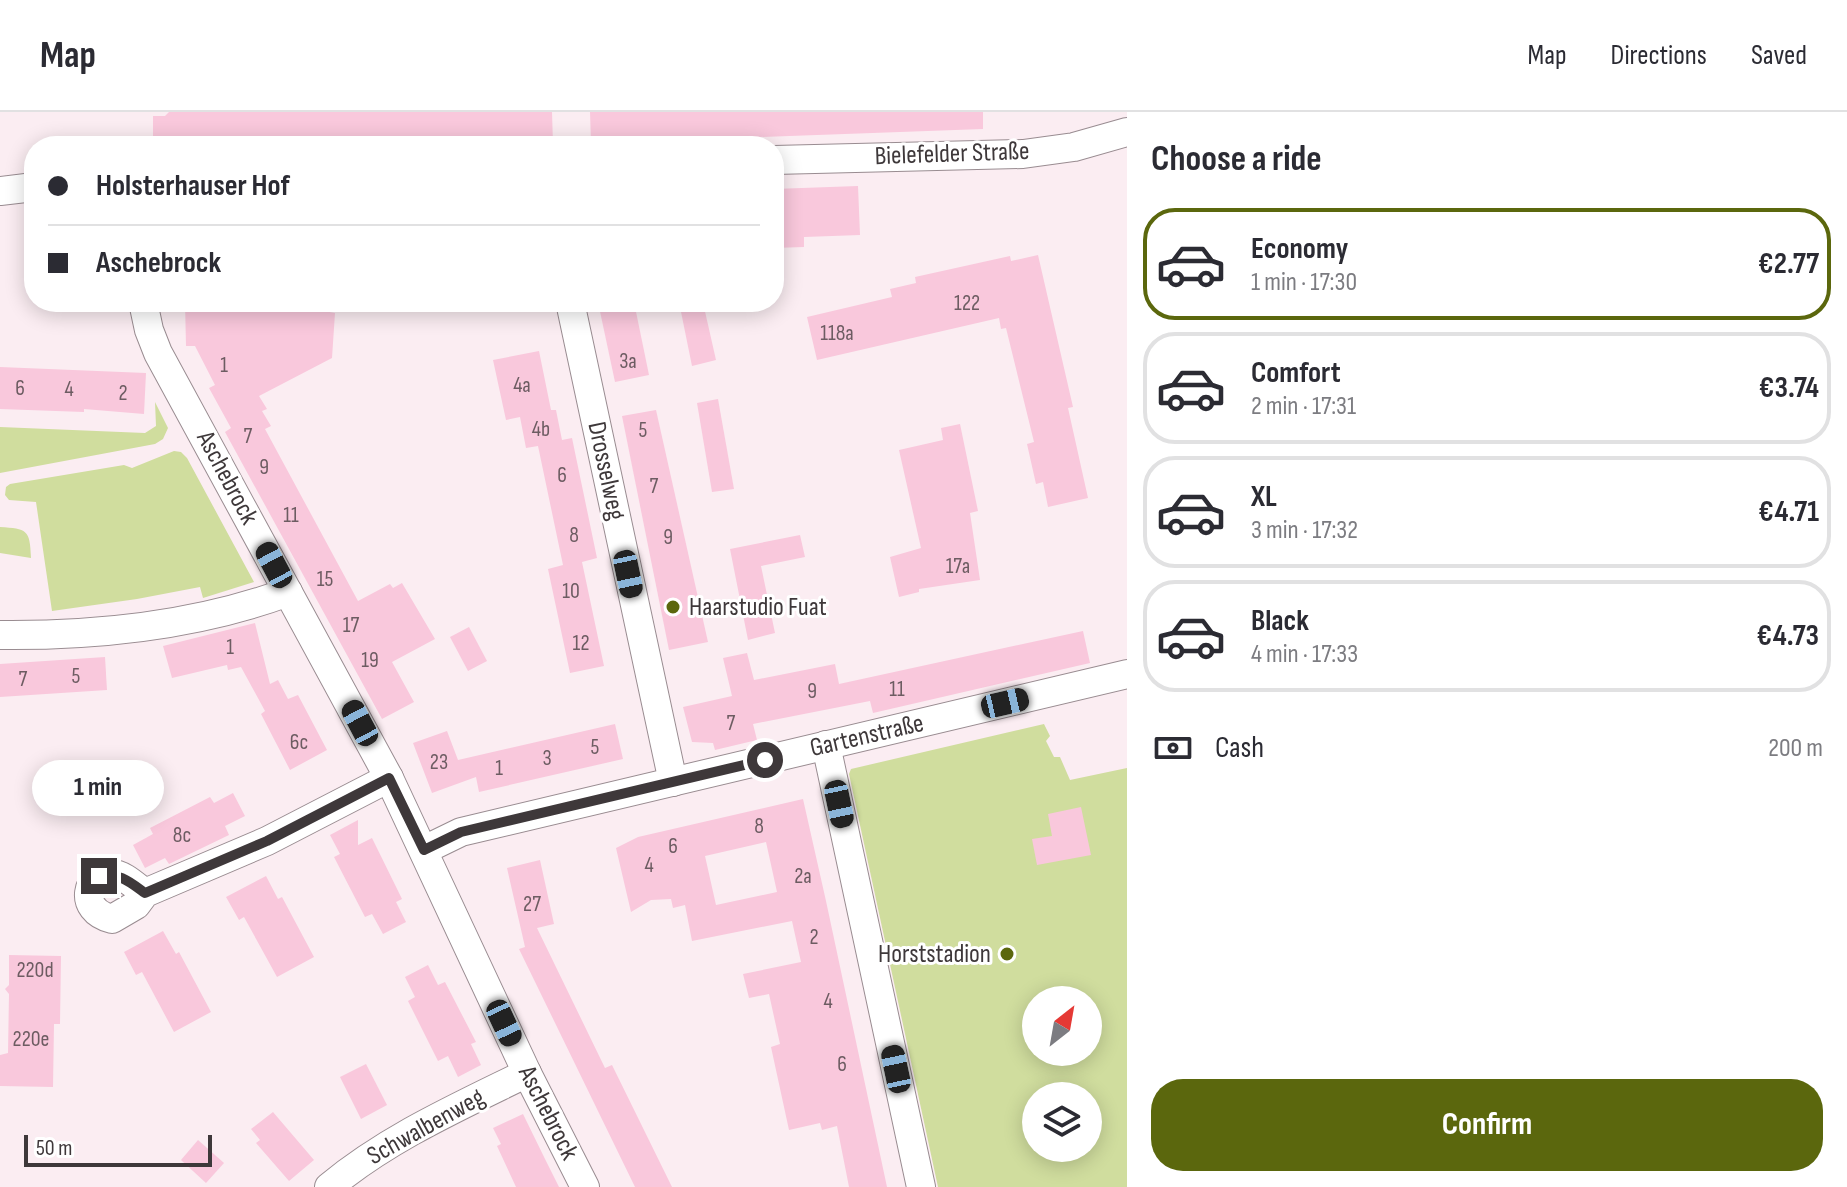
<!DOCTYPE html>
<meta charset="utf-8">
<style>
body{margin:0;font-family:"Sofia Sans Condensed",sans-serif;background:#f7f7f7;color:#2b2b33;height:100vh;display:flex;flex-direction:column;font-size:30px;white-space:nowrap}
*{box-sizing:border-box;margin:0}
p{font-size:26px;color:#7c7c81}
.icon{flex:none;width:44px;height:44px;fill:none;stroke:currentColor;stroke-width:2;stroke-linecap:round;stroke-linejoin:round}
.map{position:relative;flex:1;overflow:hidden}
.side{display:flex;flex-direction:column;background:#fff;width:720px}
.side>*{flex:none}
.top-card{position:absolute;left:24px;top:24px;width:760px;height:176px;border-radius:32px;box-shadow:0 4px 20px #0003;display:grid;align-content:center;height:176px;padding:0 24px;background:#fff}
.needle{width:52px;rotate:31deg}
.buttons{position:absolute;left:1022px;top:874px;display:grid;gap:16px}
.buttons a{display:grid;place-items:center;width:80px;height:80px;border-radius:50%;background:#fff;box-shadow:0 4px 20px #0003;font-size:40px}
.scale{position:absolute;left:24px;bottom:20px;width:188px;box-sizing:border-box;padding-left:8px;border:4px solid #3e383a;border-top:0;font-size:22px;line-height:28px;white-space:nowrap;color:#3e383a;-webkit-text-stroke:6px #fff;paint-order:stroke}
.end{position:absolute;width:36px;height:36px;margin:-18px;border:10px solid #3e383a;background:#fff;box-shadow:0 0 0 4px #fff}
.from{border-radius:50%}
.bubble{position:absolute;height:56px;border-radius:28px;background:#fff;box-shadow:0 4px 20px #0003;font-size:26px;font-weight:700;line-height:56px;text-align:center}
.car{position:absolute;width:24px;height:48px;margin:-24px -12px;border-radius:10px;box-shadow:0 0 6px 2px #0007;background:linear-gradient(#222 24%,#8ab4d8 0 40%,#222 0 76%,#8ab4d8 0 86%,#222 0)}
.top-card b{display:flex;align-items:center;gap:28px;height:76px;font-size:30px}
.top-card b+b{border-top:2px solid #e1e1e2}
.top-card i{width:20px;height:20px;background:#2b2b33}
ul{padding:0;list-style:none}
li{display:flex;align-items:center;gap:24px;height:112px;margin:0 16px 12px;padding:0 8px;border:4px solid #e1e1e2;border-radius:32px}
li div{flex:1}
li b{display:block;font-size:30px}
li em{font-style:normal;font-weight:700}
li.active{border-color:#5b670d}
li>.icon{width:72px;height:72px;stroke-width:1.5}
h2{padding:0 24px;font-size:36px;line-height:96px}
.pay{display:flex;align-items:center;gap:20px;height:88px;padding:0 24px;font-size:30px}
.pay p{margin-inline-start:auto}
.primary-button{display:flex;gap:16px;margin-top:auto;padding:16px 24px}
.primary-button a{flex:1;height:92px;border-radius:32px;background:#5b670d;color:#fff;font-size:32px;font-weight:700;line-height:92px;text-align:center}
header{display:flex;align-items:center;gap:48px;box-sizing:border-box;height:112px;padding:0 40px;background:#fff;border-bottom:2px solid #e1e1e2}
header strong{font-size:38px}
nav{display:flex;gap:44px;margin-inline-start:auto;font-size:28px}
main{display:flex;flex:1;min-height:0}
.map>svg:first-child{display:block}
.green{fill:#d0dd9e;fill-rule:evenodd}
.building{fill:#f9c8dc;fill-rule:evenodd}
.lines{fill:none;stroke-linecap:round;stroke-linejoin:round}
.minor-casing{stroke:#998c91;stroke-width:30}
.minor{stroke:#fff;stroke-width:28}
.route{stroke:#3e383a;stroke-width:10}
.poi-dot{fill:#5b670d;stroke:#fff;stroke-width:3}
.labels{text-anchor:middle;dominant-baseline:central;stroke-width:6;stroke-linejoin:round;paint-order:stroke}
.number-label{font-size:22px;fill:#6d5c62}
.street-label{font-size:26px;fill:#3e383a;stroke:#fff}
.poi-label{font-size:26px;fill:#3e383a;stroke:#fff;text-anchor:start}
</style>
<header>
<strong>Map</strong>
<nav><a>Map</a><a>Directions</a><a>Saved</a></nav>
</header>
<main>
<div class="map">
<svg width="1127" height="1075" viewBox="0 0 1127 1075">
<rect width="100%" height="100%" fill="#fbedf2"/>
<g class="green">
<polygon points="155,290 168,316 163,327 155,332 0,361 0,315 145,321 156,314"/>
<polygon points="174,339 181,340 187,346 254,470 203,486 200,475 137,487 52,499 36,390 9,388 5,383 6,375 10,372 124,353 132,356"/>
<path d="M0,415c27,2 30,2 31,31l-31,-5z"/>
<path d="M1044,612l6,12 -4,5 8,16h6l10,23 57,-12v419h-189l-89,-413 2,-5zM1036,888h52v52h-52zM1036,984h52v52h-52z"/>
</g>
<g class="building">
<polygon points="169,0 552,0 553,32 153,34 153,4 165,4"/>
<polygon points="590,0 983,0 983,17 591,31"/>
<polygon points="858,74 860,123 804,125 804,135 774,136 774,77"/>
<polygon points="1038,143 1073,295 1068,296 1088,386 1048,395 1043,370 1036,372 1027,332 1034,330 1006,216 1001,217 999,206 817,248 807,205 892,185 890,177 916,171 915,165 1010,144 1011,149"/>
<polygon points="185,190 302,190 302,195 335,201 332,246 259,284 267,297 262,299 271,314 265,317 358,489 390,472 393,476 402,471 435,527 392,550 414,590 382,607 225,320 231,316 209,276 215,273 195,234 186,234"/>
<polygon points="598,190 634,190 649,263 615,270"/>
<polygon points="679,190 700,190 702,196 704,195 716,248 692,254"/>
<polygon points="539,239 551,298 556,298 562,328 572,326 597,446 582,450 604,554 570,561 548,457 563,453 538,334 526,336 520,305 506,308 493,248"/>
<polygon points="0,255 146,261 144,302 84,297 84,300 0,297"/>
<polygon points="718,287 734,377 712,380 697,291"/>
<polygon points="656,298 708,530 669,538 622,304"/>
<polygon points="960,312 978,399 970,401 980,468 919,477 919,480 899,485 890,445 921,436 899,338 943,328 941,316"/>
<polygon points="800,423 805,445 761,454 775,521 748,528 730,437"/>
<polygon points="255,511 270,572 278,568 288,587 298,583 327,638 290,658 261,602 265,599 241,555 228,558 227,553 172,566 163,534"/>
<polygon points="469,515 487,549 468,559 450,525"/>
<polygon points="1083,519 1090,551 873,601 870,589 753,612 757,628 715,638 713,631 692,630 683,595 732,584 723,546 747,541 754,568 835,552 839,572"/>
<polygon points="105,545 107,578 0,585 0,552"/>
<polygon points="615,612 623,647 479,680 476,665 432,681 413,631 447,619 458,648"/>
<polygon points="233,681 245,704 225,714 229,723 169,752 165,746 145,756 133,733 153,722 150,716 210,685 214,691"/>
<path d="M803,687l23,102 61,286h-38l-12,-61 -15,4 -2,-7 -31,7 -18,-83 9,-3 -11,-50 -20,4 -6,-24 58,-12 -9,-41 -100,20 -7,-36 -12,3 -2,-9 -20,1 -20,12 -15,-64 22,-11zM766,730l11,50 -61,13 -11,-49z"/>
<polygon points="1081,695 1091,743 1037,753 1032,727 1052,724 1048,702"/>
<polygon points="358,708 358,733 372,726 402,787 396,790 406,810 383,822 372,802 365,805 334,745 340,742 330,723"/>
<polygon points="540,748 554,812 537,816 605,956 612,953 672,1075 635,1075 519,837 525,835 507,756"/>
<polygon points="266,764 278,787 282,785 314,845 277,865 244,805 239,808 226,785"/>
<polygon points="163,819 176,842 179,840 211,900 174,920 142,860 136,863 124,840"/>
<polygon points="9,843 61,844 60,912 54,912 53,975 0,974 0,943 8,941 9,882 5,877 9,873"/>
<polygon points="428,853 438,873 445,870 476,930 471,932 481,953 458,965 448,944 438,949 408,889 415,885 405,865"/>
<polygon points="366,952 387,993 361,1007 340,965"/>
<polygon points="273,1000 314,1048 289,1069 256,1031 260,1028 251,1017"/>
<polygon points="523,1002 545,1047 559,1075 516,1075 497,1034 501,1032 493,1016"/>
<polygon points="198,1028 224,1051 206,1071 181,1048"/>
</g>
<g class="lines">
<defs>
<g id="minor">
<polyline points="774,48 1023,42 1074,35 1127,20"/>
<polyline points="0,79 34,75"/>
<polyline points="143,190 149,218 158,241 389,666 527,961 585,1075"/>
<polyline points="570,190 673,670"/>
<path d="M0,523c98,1 196,-9 288,-43"/>
<polyline points="826,633 921,1075"/>
<polyline points="424,738 461,720 1127,562"/>
<path d="M145,781c-9,-6 -21,-19 -33,-19 -25,-2 -36,36 0,45l24,-14 9,-12 122,-52 122,-63"/>
<path d="M329,1075c59,-49 129,-80 198,-114"/>
</g>
</defs>
<use href="#minor" class="minor-casing"/>
<use href="#minor" class="minor"/>
</g>
<g class="lines">
<path class="route" d="M99,764c20,-4 31,6 46,17l122,-52 122,-63 35,72 37,-18 304,-72"/>
</g>
<g class="poi-dot">
<circle cx="673" cy="495" r="8"/>
<circle cx="1007" cy="842" r="8"/>
</g>
<g class="labels">
<g class="number-label">
<text x="967" y="191">122</text>
<text x="837" y="221">118a</text>
<text x="628" y="249">3a</text>
<text x="224" y="253">1</text>
<text x="522" y="273">4a</text>
<text x="20" y="276">6</text>
<text x="69" y="277">4</text>
<text x="123" y="281">2</text>
<text x="541" y="317">4b</text>
<text x="643" y="318">5</text>
<text x="248" y="324">7</text>
<text x="264" y="355">9</text>
<text x="562" y="363">6</text>
<text x="654" y="374">7</text>
<text x="291" y="403">11</text>
<text x="574" y="423">8</text>
<text x="668" y="425">9</text>
<text x="958" y="454">17a</text>
<text x="325" y="467">15</text>
<text x="571" y="479">10</text>
<text x="351" y="513">17</text>
<text x="581" y="531">12</text>
<text x="230" y="535">1</text>
<text x="370" y="548">19</text>
<text x="76" y="564">5</text>
<text x="23" y="567">7</text>
<text x="897" y="577">11</text>
<text x="812" y="579">9</text>
<text x="731" y="611">7</text>
<text x="299" y="630">6c</text>
<text x="595" y="635">5</text>
<text x="547" y="646">3</text>
<text x="439" y="650">23</text>
<text x="499" y="656">1</text>
<text x="759" y="714">8</text>
<text x="182" y="723">8c</text>
<text x="673" y="734">6</text>
<text x="649" y="753">4</text>
<text x="803" y="764">2a</text>
<text x="532" y="792">27</text>
<text x="814" y="825">2</text>
<text x="35" y="858">220d</text>
<text x="828" y="889">4</text>
<text x="31" y="927">220e</text>
<text x="842" y="952">6</text>
</g>
<g class="street-label">
<text transform="translate(952 42) rotate(-2)">Bielefelder Straße</text>
<text transform="translate(606 359) rotate(78)">Drosselweg</text>
<text transform="translate(227 366) rotate(62)">Aschebrock</text>
<text transform="translate(867 624) rotate(-13)">Gartenstraße</text>
<text transform="translate(548 1001) rotate(63)">Aschebrock</text>
<text transform="translate(426 1015) rotate(-29)">Schwalbenweg</text>
</g>
<g class="poi-label">
<text x="689" y="495">Haarstudio Fuat</text>
<text x="991" y="842" text-anchor="end">Horststadion</text>
</g>
</g>
</svg>
<div class="buttons">
<a><svg class="needle" viewBox="-14 -14 28 28"><path d="M0-13l5 13h-10z" fill="#e53935"/><path d="M0 13l5-13h-10z" fill="#7c7c81"/></svg></a>
<a><svg class="icon" aria-label="layers" viewBox="0 0 24 24"><path d="M12 4l9 5-9 5-9-5zM3 14l9 5 9-5"/></svg></a>
</div>
<div class="scale">50 m</div>
<i class="end from" style="left:765px;top:648px"></i>
<i class="end" style="left:99px;top:764px"></i>
<div class="bubble" style="left:32px;top:648px;width:132px">1 min</div>
<i class="car" style="left:274px;top:453px;rotate:332deg"></i>
<i class="car" style="left:628px;top:462px;rotate:168deg"></i>
<i class="car" style="left:1005px;top:591px;rotate:77deg"></i>
<i class="car" style="left:360px;top:611px;rotate:332deg"></i>
<i class="car" style="left:839px;top:692px;rotate:168deg"></i>
<i class="car" style="left:504px;top:911px;rotate:155deg"></i>
<i class="car" style="left:896px;top:957px;rotate:348deg"></i>
<div class="top-card">
<b><i class="from"></i>Holsterhauser Hof</b>
<b><i></i>Aschebrock</b>
</div>
</div>
<section class="side">
<h2>Choose a ride</h2>
<ul>
<li class="active"><svg class="icon" aria-label="car" viewBox="0 0 24 24"><path d="M5 17H2v-5l4-1 3-4h7l3 4 3 1v5h-3M9 17h6M6 11h13"/><circle cx="7" cy="17" r="2"/><circle cx="17" cy="17" r="2"/></svg><div><b>Economy</b><p>1 min · 17:30</p></div><em>€2.77</em></li>
<li><svg class="icon" aria-label="car" viewBox="0 0 24 24"><path d="M5 17H2v-5l4-1 3-4h7l3 4 3 1v5h-3M9 17h6M6 11h13"/><circle cx="7" cy="17" r="2"/><circle cx="17" cy="17" r="2"/></svg><div><b>Comfort</b><p>2 min · 17:31</p></div><em>€3.74</em></li>
<li><svg class="icon" aria-label="car" viewBox="0 0 24 24"><path d="M5 17H2v-5l4-1 3-4h7l3 4 3 1v5h-3M9 17h6M6 11h13"/><circle cx="7" cy="17" r="2"/><circle cx="17" cy="17" r="2"/></svg><div><b>XL</b><p>3 min · 17:32</p></div><em>€4.71</em></li>
<li><svg class="icon" aria-label="car" viewBox="0 0 24 24"><path d="M5 17H2v-5l4-1 3-4h7l3 4 3 1v5h-3M9 17h6M6 11h13"/><circle cx="7" cy="17" r="2"/><circle cx="17" cy="17" r="2"/></svg><div><b>Black</b><p>4 min · 17:33</p></div><em>€4.73</em></li>
</ul>
<div class="pay"><svg class="icon" aria-label="cash" viewBox="0 0 24 24"><path d="M3 7h18v10H3z"/><circle cx="12" cy="12" r="2"/></svg>Cash<p>200 m</p></div>
<div class="primary-button"><a>Confirm</a></div>
</section>
</main>
